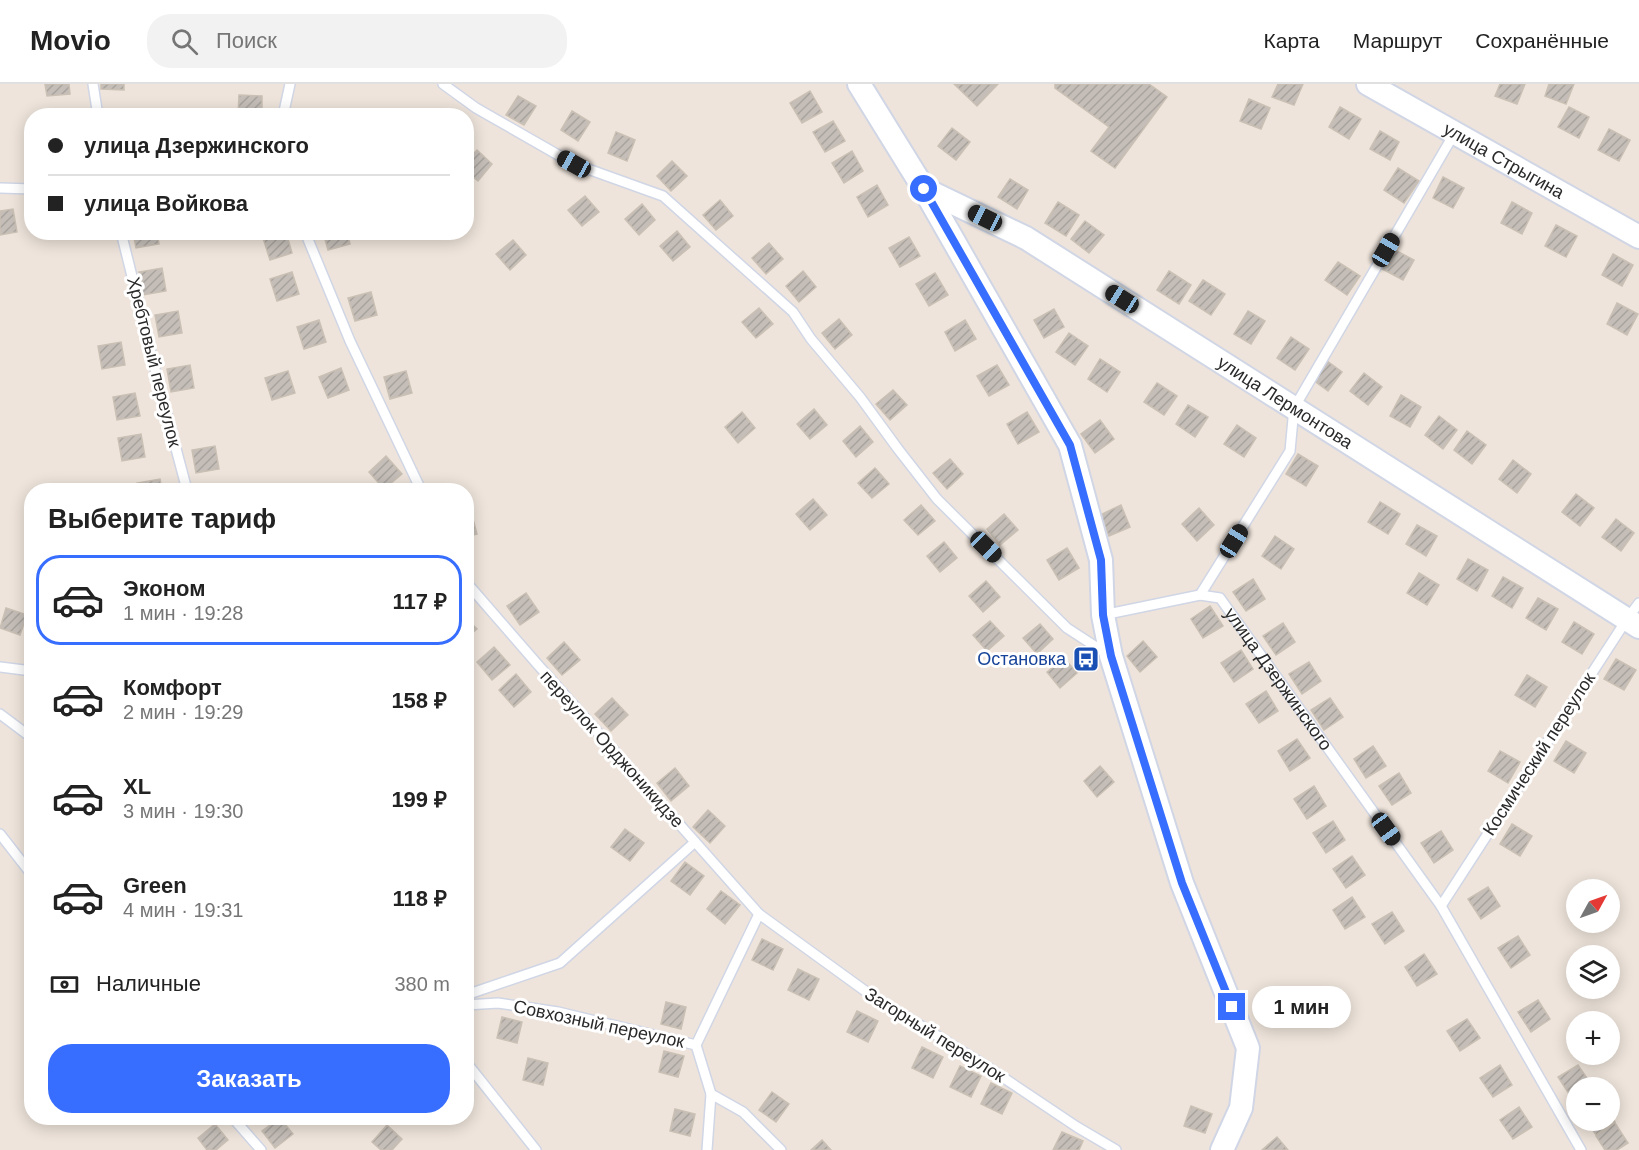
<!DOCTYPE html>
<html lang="ru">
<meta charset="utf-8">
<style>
body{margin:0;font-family:Helvetica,sans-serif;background:#f2f2f2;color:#222;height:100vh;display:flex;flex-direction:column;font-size:22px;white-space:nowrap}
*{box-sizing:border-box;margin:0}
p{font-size:20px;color:#767676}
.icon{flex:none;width:33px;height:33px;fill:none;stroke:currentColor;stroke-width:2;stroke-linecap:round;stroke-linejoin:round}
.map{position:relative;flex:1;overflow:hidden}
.side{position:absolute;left:24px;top:399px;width:450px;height:642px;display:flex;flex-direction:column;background:#fff;border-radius:24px;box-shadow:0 3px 15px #0003}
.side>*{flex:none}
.guide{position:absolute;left:24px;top:24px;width:450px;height:132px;border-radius:24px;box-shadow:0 3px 15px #0003;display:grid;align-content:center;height:132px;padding:0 24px;background:#fff}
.needle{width:39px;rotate:50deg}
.buttons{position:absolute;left:1566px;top:795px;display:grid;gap:12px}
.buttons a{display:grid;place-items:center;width:54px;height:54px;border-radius:50%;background:#fff;box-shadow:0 3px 15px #0003;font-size:30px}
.end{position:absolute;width:27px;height:27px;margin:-14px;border:8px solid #376eff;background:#fff;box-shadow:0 0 0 3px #fff}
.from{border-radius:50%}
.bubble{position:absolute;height:42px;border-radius:21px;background:#fff;box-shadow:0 3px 15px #0003;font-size:20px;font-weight:700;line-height:42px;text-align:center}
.car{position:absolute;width:18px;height:36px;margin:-18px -9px;border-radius:8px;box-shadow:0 0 4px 2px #0007;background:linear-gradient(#222 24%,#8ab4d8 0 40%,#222 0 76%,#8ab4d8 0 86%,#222 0)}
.guide b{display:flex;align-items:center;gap:21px;height:57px;font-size:22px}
.guide b+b{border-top:2px solid #e0e0e0}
.guide i{width:15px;height:15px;background:#222}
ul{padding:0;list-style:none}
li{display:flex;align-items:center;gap:18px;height:90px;margin:0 12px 9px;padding:0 12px;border:3px solid transparent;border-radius:24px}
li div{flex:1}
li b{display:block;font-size:22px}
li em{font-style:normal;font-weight:700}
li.current{border-color:#376eff}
li>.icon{width:54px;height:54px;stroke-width:1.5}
h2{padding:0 24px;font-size:27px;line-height:72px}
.pay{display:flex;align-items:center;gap:15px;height:66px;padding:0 24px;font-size:22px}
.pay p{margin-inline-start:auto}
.action{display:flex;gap:12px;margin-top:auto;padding:12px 24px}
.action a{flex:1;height:69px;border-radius:24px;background:#376eff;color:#fff;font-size:24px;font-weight:700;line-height:69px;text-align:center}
header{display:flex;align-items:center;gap:36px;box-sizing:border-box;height:84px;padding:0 30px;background:#fff;border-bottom:2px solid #e0e0e0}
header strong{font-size:28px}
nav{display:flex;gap:33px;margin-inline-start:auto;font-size:21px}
.search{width:420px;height:54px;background:#f2f2f2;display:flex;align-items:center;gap:15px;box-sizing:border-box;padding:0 21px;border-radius:24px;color:#767676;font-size:22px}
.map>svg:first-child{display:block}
.building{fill:url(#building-hatch);stroke:#cac0b4;stroke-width:1.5}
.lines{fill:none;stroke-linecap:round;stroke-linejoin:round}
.service-casing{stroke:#d0d6e5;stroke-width:12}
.tertiary-casing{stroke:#d0d6e5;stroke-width:26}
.service{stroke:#fff;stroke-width:9}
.tertiary{stroke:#fff;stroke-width:22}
.route{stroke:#376eff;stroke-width:8}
.labels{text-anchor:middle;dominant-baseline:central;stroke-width:6;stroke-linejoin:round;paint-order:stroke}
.street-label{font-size:18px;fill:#2a2a2a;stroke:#fff}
.transit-label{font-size:18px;fill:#164399;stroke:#fff;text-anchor:end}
</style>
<header>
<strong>Movio</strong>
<div class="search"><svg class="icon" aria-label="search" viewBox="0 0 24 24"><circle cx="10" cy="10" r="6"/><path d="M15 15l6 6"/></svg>Поиск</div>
<nav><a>Карта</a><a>Маршрут</a><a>Сохранённые</a></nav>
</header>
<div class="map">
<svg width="1639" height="1066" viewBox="0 0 1639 1066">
<defs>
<pattern id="building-hatch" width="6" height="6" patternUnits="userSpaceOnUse" patternTransform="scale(1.5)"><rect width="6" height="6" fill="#c5beb8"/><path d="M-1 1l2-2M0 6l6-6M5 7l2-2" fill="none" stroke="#a9a39e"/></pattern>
</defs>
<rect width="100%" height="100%" fill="#eee4db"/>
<g class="building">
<polygon points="45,0 69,0 70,10 47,12"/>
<polygon points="101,0 124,0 124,6 101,5"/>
<polygon points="954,0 998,0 977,22"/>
<polygon points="1055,0 1149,0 1167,13 1115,84 1091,67 1109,43 1055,4"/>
<polygon points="1278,0 1303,0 1294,21 1272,13"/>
<polygon points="1500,0 1525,0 1517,20 1495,12"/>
<polygon points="1549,0 1574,0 1566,20 1545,12"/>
<polygon points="810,7 822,28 802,39 790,19"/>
<polygon points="239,11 262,12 262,32 238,32"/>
<polygon points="518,12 536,22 524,41 506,31"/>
<polygon points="1249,15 1270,24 1261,45 1240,37"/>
<polygon points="1340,23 1361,35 1349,55 1329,43"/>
<polygon points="1569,23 1589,33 1579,54 1558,43"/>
<polygon points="572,27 590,38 578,57 561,46"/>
<polygon points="833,37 845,57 825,68 813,48"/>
<polygon points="952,44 970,58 956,76 938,62"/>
<polygon points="1609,45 1630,56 1619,77 1598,66"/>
<polygon points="1380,47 1399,58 1390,76 1370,65"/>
<polygon points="616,48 635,56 627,77 608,69"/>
<polygon points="477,66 492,80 478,97 466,87 466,78"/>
<polygon points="852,67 863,87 844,99 832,79"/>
<polygon points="672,77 687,92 671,107 657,92"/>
<polygon points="1398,84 1419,97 1404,119 1384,106"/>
<polygon points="1443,93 1464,104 1453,124 1433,114"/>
<polygon points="1010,95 1028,106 1017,125 998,113"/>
<polygon points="877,101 888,121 868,133 857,113"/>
<polygon points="585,112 599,128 582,142 568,126"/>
<polygon points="720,116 733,132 716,146 703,131"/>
<polygon points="1058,118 1079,131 1066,152 1045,139"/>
<polygon points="1512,118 1532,129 1522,150 1501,139"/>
<polygon points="642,120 655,136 639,151 625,135"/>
<polygon points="13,125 17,148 0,151 0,127"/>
<polygon points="1085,137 1104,151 1089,169 1071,155"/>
<polygon points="1556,141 1577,152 1566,173 1545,162"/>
<polygon points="677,147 690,163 673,177 660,162"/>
<polygon points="133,148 157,148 159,160 136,164"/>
<polygon points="281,148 286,148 292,169 270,176 263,154"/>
<polygon points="323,148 347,148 350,160 328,166"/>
<polygon points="909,153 920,172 900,183 889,164"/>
<polygon points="513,156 526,171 510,186 496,170"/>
<polygon points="769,159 783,175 766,190 752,174"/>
<polygon points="1393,165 1414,176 1403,196 1382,185"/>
<polygon points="1613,170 1633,181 1622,202 1602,191"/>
<polygon points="1338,178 1360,192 1347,211 1325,196"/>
<polygon points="162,184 166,207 143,211 139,188"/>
<polygon points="803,187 816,203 799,218 786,202"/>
<polygon points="1169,187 1191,201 1179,220 1157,206"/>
<polygon points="292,188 299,210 277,217 270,195"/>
<polygon points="935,189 948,211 929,222 916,200"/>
<polygon points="1203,196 1225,210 1211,231 1189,217"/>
<polygon points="371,208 377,231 355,237 348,214"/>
<polygon points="1617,219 1638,230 1627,251 1607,240"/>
<polygon points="759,224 773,240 756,254 742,238"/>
<polygon points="1054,225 1064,243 1044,254 1034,236"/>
<polygon points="178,227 182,249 159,253 155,231"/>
<polygon points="1248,227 1265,237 1251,260 1234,250"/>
<polygon points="839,235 852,251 835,265 822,249"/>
<polygon points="319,236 326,258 304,265 297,243"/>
<polygon points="965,236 976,255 955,267 945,248"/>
<polygon points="1069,249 1088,262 1075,281 1056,268"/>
<polygon points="1291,253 1309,265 1295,286 1277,274"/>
<polygon points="121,258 125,281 102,285 98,262"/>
<polygon points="1323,274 1342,288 1328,307 1309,293"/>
<polygon points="1100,275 1120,288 1107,308 1088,295"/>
<polygon points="190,281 194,304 171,308 167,285"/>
<polygon points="997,281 1009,301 989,312 977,292"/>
<polygon points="341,284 349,306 328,314 319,293"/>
<polygon points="288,287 295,309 272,316 265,294"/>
<polygon points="406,287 412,309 390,315 384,293"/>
<polygon points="1364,289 1382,303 1368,321 1350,307"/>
<polygon points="1157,299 1177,312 1164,331 1144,318"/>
<polygon points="893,306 907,321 890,336 876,320"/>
<polygon points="135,309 140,332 117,336 113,313"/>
<polygon points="1401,311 1421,323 1410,343 1390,332"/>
<polygon points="1188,321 1208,333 1195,353 1176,340"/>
<polygon points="814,325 827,341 810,355 797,340"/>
<polygon points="742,328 755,344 738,359 725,343"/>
<polygon points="1027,328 1039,348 1018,360 1007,340"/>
<polygon points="1439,332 1457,346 1443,365 1425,351"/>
<polygon points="1100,336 1114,355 1095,369 1081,350"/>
<polygon points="1237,341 1256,354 1244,373 1224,360"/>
<polygon points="860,342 873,358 856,373 843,357"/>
<polygon points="1467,347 1486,361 1472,380 1454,366"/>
<polygon points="141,350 145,373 122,377 118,354"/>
<polygon points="215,362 219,385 196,389 192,366"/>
<polygon points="1298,370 1318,382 1306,402 1286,390"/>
<polygon points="386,372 402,390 384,405 369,388"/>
<polygon points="950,375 963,390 947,405 933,389"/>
<polygon points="1513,376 1531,390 1517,409 1499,395"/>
<polygon points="875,384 889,400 872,414 858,399"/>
<polygon points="160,395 162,406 139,406 137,399"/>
<polygon points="1576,410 1594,424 1580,442 1562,428"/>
<polygon points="813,415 827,431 810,446 796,430"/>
<polygon points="1380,418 1400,430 1388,450 1368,438"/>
<polygon points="921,421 935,437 918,451 904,436"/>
<polygon points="1121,421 1130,443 1109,452 1100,431"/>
<polygon points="1199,424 1214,441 1197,457 1182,440"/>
<polygon points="471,428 477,450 466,453 466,429"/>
<polygon points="1004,430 1018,446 1000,461 987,445"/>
<polygon points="1616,435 1634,449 1621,467 1602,453"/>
<polygon points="1417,441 1437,452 1426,472 1406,460"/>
<polygon points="1275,452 1294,465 1281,485 1262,472"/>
<polygon points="944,458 957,474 940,488 927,472"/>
<polygon points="1067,464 1079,484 1059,496 1047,476"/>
<polygon points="1468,475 1488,486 1477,507 1457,495"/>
<polygon points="1419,489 1439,501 1427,521 1407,509"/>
<polygon points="1503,493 1523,504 1512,524 1492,512"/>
<polygon points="1253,495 1265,515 1246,527 1233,508"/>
<polygon points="986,497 1000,513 983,528 969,512"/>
<polygon points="526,509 539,528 520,541 507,522"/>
<polygon points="1538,514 1558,525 1546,546 1526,534"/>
<polygon points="1210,522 1223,542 1203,554 1191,535"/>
<polygon points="6,524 27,531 20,551 0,544"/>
<polygon points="466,534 477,545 466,554"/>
<polygon points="990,537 1004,552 987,567 973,551"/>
<polygon points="1574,538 1594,550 1582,570 1562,558"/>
<polygon points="1283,539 1295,558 1276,571 1263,552"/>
<polygon points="1040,540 1053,555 1037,570 1023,554"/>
<polygon points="1143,557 1157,573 1140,588 1127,572"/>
<polygon points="564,558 580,576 562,591 547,574"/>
<polygon points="494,563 510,581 492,596 477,578"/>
<polygon points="1241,566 1253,585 1234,598 1221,579"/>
<polygon points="1064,574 1077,589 1060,604 1047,588"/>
<polygon points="1616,575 1636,586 1624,606 1604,595"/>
<polygon points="1309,578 1321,597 1302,610 1289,590"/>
<polygon points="516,590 531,608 514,623 499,606"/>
<polygon points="1527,591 1547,603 1535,623 1515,611"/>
<polygon points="1266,607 1278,627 1259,639 1246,620"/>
<polygon points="612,614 628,631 611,647 595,630"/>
<polygon points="1330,614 1343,633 1324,646 1311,626"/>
<polygon points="1297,655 1310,674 1290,687 1278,667"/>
<polygon points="1566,657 1586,669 1574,689 1554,677"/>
<polygon points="1373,662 1386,682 1366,694 1354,675"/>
<polygon points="1500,667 1520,678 1508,699 1488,687"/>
<polygon points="1100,682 1114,698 1097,713 1084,697"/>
<polygon points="675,684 689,702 671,717 657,699"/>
<polygon points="1399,689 1411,709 1392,721 1379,702"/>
<polygon points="1314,702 1326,722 1307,735 1294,715"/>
<polygon points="708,726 725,742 710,759 693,743"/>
<polygon points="1333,737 1345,756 1326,769 1313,749"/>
<polygon points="1512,740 1532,752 1520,772 1500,760"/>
<polygon points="625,745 644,759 630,777 611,763"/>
<polygon points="1441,747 1453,766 1434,779 1421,759"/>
<polygon points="1352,772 1365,791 1346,804 1333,785"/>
<polygon points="685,778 704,792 690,811 671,797"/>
<polygon points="1488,803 1500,822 1481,835 1468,815"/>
<polygon points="721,807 740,821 725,840 707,825"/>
<polygon points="1352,813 1365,833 1345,845 1333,826"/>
<polygon points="1392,828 1404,847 1385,860 1372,840"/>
<polygon points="1518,852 1530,871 1511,884 1498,864"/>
<polygon points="762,855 783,865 773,886 752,876"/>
<polygon points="1424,870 1437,890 1417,902 1405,883"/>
<polygon points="798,885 819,895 809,916 788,906"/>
<polygon points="1538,916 1550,935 1531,948 1518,928"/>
<polygon points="666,918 686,923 681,945 661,940"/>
<polygon points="857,927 878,937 868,958 847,948"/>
<polygon points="502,933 522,938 517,959 497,954"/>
<polygon points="1467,935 1480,954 1460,967 1447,947"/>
<polygon points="922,963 943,973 933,994 912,984"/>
<polygon points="664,967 684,972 678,993 659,988"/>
<polygon points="528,974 548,979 543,1001 523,996"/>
<polygon points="1500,981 1512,1001 1493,1013 1480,994"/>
<polygon points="1578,981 1591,1000 1585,1004 1576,1004 1576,1009 1571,1013 1558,993"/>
<polygon points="960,982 981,992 971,1013 950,1003"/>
<polygon points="991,999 1012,1009 1002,1030 981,1020"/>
<polygon points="772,1008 789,1020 776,1038 759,1026"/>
<polygon points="1191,1022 1212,1030 1205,1049 1184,1042"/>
<polygon points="1519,1023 1532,1043 1513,1055 1500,1036"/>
<polygon points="675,1025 695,1030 690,1052 670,1047"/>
<polygon points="1610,1030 1615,1038 1596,1051 1586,1036 1610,1036"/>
<polygon points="280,1034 293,1050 275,1064 262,1047"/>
<polygon points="1615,1039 1628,1059 1617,1066 1605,1066 1596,1052"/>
<polygon points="215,1040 228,1056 216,1066 207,1066 198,1054"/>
<polygon points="387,1041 402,1055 392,1066 381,1066 372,1058"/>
<polygon points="1062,1048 1083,1057 1079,1066 1053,1066"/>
<polygon points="1277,1053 1288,1066 1262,1066"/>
<polygon points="822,1056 831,1066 811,1066"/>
</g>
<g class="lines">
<defs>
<g id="service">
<polyline points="93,0 98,32"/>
<polyline points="443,0 476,24 574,80 663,112 793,228 811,255 860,313 898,365 937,415 1067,544 1107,570"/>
<polyline points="283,32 290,0"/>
<polyline points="0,104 32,105"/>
<polyline points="121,148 157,293 187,406"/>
<polyline points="305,148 350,257 421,406"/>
<polyline points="466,498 539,582 759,830 868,909 983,980 1077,1043 1116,1066"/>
<polyline points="1200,511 1290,367 1294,324 1454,50"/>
<path id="s1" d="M1103,531l97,-20 20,3 221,308 140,244"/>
<polyline points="0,583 32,587"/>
<polyline points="0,630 32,654"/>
<polyline points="0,750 32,791"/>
<polyline points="1441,822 1627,535 1639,519"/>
<polyline points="466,911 560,879 695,758"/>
<polyline points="466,921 498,919 558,928 696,961"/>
<polyline points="466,978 536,1066"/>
<polyline points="711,1010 743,1028 781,1066"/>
<polyline points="233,1034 261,1066"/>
<polyline points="707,1066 711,1010 696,961 759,830"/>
</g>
<g id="tertiary">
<polyline points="859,0 924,105 1070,361 1101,476 1103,531 1111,572 1182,799 1248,964 1241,1024 1222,1066"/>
<path id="s2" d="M1368,0l271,153"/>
<path id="s3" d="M924,105l102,49 613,389"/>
</g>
</defs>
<use href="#service" class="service-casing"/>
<use href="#tertiary" class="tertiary-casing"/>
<use href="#service" class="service"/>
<use href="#tertiary" class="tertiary"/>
</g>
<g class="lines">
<polyline class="route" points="924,105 1070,361 1101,476 1103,531 1111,572 1182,799 1232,923"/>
</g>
<defs>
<symbol id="bus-square" viewBox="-11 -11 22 22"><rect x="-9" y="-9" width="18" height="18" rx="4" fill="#1a4fb4" stroke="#fff"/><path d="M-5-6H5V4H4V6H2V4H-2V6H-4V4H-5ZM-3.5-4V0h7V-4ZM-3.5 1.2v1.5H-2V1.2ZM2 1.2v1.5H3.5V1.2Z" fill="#fff"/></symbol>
</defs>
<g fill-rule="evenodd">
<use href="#bus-square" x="1071" y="560" width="30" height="30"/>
</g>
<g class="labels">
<g class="street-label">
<text stroke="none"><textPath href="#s2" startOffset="156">улица Стрыгина</textPath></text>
<text transform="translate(154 278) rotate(76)">Хребтовый переулок</text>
<text stroke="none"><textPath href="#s3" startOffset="420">улица Лермонтова</textPath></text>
<text stroke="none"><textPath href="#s1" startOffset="219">улица Дзержинского</textPath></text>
<text transform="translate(612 665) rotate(48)">переулок Орджоникидзе</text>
<text transform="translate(1539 670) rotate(-57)">Космический переулок</text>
<text transform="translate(599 940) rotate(12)">Совхозный переулок</text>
<text transform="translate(935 951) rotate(32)">Загорный переулок</text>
</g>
<g class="transit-label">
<text x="1066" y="575">Остановка</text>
</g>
</g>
</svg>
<div class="buttons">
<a><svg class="needle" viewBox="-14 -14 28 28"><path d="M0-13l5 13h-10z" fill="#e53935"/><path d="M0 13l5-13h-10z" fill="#767676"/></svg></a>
<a><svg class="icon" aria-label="layers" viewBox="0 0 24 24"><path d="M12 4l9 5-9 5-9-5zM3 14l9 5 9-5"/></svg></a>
<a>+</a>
<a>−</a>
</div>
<i class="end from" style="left:924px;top:105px"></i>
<i class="end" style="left:1232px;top:923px"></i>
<div class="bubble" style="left:1252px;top:902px;width:99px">1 мин</div>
<i class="car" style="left:574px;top:80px;rotate:299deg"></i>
<i class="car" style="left:985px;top:134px;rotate:296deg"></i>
<i class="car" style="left:1386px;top:166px;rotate:30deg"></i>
<i class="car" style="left:1122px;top:215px;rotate:302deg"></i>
<i class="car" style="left:1234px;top:457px;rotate:32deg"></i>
<i class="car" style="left:986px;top:463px;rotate:134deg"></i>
<i class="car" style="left:1386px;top:745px;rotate:144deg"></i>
<div class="guide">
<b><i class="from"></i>улица Дзержинского</b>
<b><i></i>улица Войкова</b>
</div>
<section class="side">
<h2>Выберите тариф</h2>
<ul>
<li class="current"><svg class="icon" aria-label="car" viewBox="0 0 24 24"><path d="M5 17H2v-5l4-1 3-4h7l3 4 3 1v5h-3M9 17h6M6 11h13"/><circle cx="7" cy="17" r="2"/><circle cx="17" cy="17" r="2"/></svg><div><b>Эконом</b><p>1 мин · 19:28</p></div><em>117 ₽</em></li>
<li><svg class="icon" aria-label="car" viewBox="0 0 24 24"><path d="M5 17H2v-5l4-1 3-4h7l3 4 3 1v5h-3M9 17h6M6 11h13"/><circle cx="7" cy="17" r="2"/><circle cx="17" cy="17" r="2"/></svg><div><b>Комфорт</b><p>2 мин · 19:29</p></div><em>158 ₽</em></li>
<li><svg class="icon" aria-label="car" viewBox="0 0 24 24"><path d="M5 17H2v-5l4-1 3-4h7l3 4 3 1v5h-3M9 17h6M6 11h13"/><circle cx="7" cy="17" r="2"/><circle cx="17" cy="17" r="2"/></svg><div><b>XL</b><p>3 мин · 19:30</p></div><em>199 ₽</em></li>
<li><svg class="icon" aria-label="car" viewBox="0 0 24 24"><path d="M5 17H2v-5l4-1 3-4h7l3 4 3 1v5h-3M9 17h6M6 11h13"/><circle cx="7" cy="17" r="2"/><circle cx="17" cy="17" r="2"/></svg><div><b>Green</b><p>4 мин · 19:31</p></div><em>118 ₽</em></li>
</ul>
<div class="pay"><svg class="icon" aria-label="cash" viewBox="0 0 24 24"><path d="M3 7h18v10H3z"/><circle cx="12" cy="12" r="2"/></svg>Наличные<p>380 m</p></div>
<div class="action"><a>Заказать</a></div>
</section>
</div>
